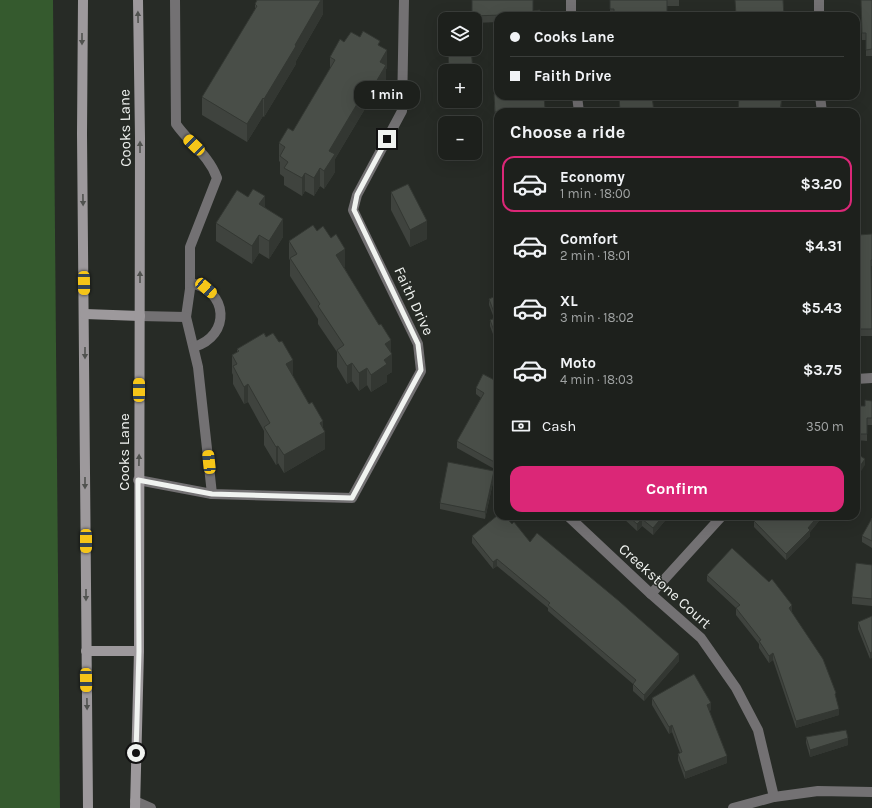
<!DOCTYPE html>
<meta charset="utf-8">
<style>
body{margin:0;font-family:Karla,sans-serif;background:#2a2d29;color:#f1f3f6;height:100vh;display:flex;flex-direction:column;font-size:15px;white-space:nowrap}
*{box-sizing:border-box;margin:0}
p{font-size:13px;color:#a0a3a3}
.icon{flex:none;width:22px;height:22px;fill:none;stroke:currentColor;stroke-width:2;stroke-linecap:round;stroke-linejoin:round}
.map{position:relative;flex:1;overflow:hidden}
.details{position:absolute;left:494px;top:108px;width:366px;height:412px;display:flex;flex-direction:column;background:#1d201c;border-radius:12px;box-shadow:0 4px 16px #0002,0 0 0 1px #3b3e3b}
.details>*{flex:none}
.hud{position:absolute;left:494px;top:12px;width:366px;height:88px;border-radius:12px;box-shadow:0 4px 16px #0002,0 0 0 1px #3b3e3b;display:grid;align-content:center;height:88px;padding:0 16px;background:#1d201c}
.tools{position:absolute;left:438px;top:12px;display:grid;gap:8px}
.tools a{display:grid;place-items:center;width:44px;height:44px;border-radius:8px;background:#1d201c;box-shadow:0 4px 16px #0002,0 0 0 1px #3b3e3b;font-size:20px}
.end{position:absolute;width:18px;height:18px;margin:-9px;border:5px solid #f0f3f0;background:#111;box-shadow:0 0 0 2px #111}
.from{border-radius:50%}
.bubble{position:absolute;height:28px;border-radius:12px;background:#1d201c;box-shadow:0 4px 16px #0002,0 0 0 1px #3b3e3b;font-size:13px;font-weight:700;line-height:28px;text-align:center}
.car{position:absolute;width:12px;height:24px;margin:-12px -6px;border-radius:5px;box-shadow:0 0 3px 1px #0007;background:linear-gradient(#f5c518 24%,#345 0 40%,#f5c518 0 76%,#345 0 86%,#f5c518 0)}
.hud b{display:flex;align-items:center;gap:14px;height:38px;font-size:15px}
.hud b+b{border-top:1px solid #3b3e3b}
.hud i{width:10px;height:10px;background:#f1f3f6}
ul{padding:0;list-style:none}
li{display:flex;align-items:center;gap:12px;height:56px;margin:0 8px 6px;padding:0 8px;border:2px solid transparent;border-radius:12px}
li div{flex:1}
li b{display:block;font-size:15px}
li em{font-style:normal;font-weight:700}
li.selected{border-color:#db2777}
li>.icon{width:36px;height:36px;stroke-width:1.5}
h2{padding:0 16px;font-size:18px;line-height:48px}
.pay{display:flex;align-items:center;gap:10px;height:44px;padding:0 16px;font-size:15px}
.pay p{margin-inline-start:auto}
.button{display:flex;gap:8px;margin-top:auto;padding:8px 16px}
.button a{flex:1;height:46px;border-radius:12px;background:#db2777;color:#fff;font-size:16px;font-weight:700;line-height:46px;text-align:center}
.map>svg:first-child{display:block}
.green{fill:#355a2e}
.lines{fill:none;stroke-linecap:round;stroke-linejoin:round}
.service{stroke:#737173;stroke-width:10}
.minor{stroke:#737173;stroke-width:10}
.tertiary{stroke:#737173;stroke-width:10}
.secondary{stroke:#9d999c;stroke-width:10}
.wall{fill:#3f433e}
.shaded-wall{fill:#333732}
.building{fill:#494e48;stroke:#333732}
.oneway{fill:#50524f}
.route{stroke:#f0f3f0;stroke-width:5}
.labels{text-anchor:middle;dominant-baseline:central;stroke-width:3;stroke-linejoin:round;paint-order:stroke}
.street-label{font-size:15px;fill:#f0f3f0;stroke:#272b26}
</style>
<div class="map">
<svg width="872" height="808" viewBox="0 0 872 808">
<rect width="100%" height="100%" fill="#272b26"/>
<polygon class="green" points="0,0 53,0 60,808 0,808"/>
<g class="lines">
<g class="service">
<path d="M175,0l1,124c13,19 33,31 41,54l-27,69v42l-4,28 12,50 14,127"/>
<path d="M190,283c39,7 41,53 4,64"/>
<polyline points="140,316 186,317"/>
<polyline points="138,480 212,494 352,498 421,371 418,344 353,210 357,195 402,111 404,0"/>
<polyline points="135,801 151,808"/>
</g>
<g class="minor">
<polyline points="571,0 571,16"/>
<polyline points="819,0 819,16"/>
<polyline points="577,96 579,112"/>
<polyline points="820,96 822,112"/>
<polyline points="856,379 872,378"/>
<polyline points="568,516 651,594 701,638 736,688 758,730 774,797"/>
<polyline points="651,594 722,516"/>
</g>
<polyline class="tertiary" points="733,808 774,797 818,791 872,792"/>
<g class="secondary">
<polyline points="83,0 82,134 88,808"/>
<polyline points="85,314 140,316"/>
<polyline points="86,651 139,651"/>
<polyline points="135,808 139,651 140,138 138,0"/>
</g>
</g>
<g class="wall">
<polygon points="323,0 323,14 296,61 296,64 264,117 263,116 247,142 202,115 202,97 255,10 255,4"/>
<polygon points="472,0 533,11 540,16 498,16 498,22 475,23 475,19 472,19"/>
<polygon points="610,0 679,0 679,6 667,6 614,15 610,15"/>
<polygon points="861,0 872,0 872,56 866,56 866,40 862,40"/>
<polygon points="360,37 380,46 387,68 386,69 386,83 373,104 369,102 335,159 335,172 324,189 320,186 314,196 305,191 302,196 284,185 284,177 280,174 280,162 279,161 279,143 293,131 330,69 330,57 344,42"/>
<polygon points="494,94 544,96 545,112 498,112 498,119 495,119"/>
<polygon points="497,147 498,147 498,167 497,154"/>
<polygon points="391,192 427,239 410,247 391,210"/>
<polygon points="856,198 858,235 872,234 872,266 871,266 871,290 872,290 872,336 856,336 856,274 858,274 857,252 856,252"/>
<polygon points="265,207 283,237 269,259 259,253 252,264 216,241 216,223"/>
<polygon points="317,231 345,267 344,267 391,353 392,372 387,375 387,382 371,392 367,385 359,391 352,381 347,384 337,367 337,352 318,324 318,319 290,276 290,260 289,259 289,241"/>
<polygon points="495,232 498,232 498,260 496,260"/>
<polygon points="498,295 498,345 497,345 490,326 490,320 494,318 489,305 489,299"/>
<polygon points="266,337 293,376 323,428 325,449 284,473 278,463 276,465 264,445 264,431 248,402 244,404 233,384 233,375 232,373 232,355 237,352 237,349"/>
<polygon points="498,382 498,471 457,448 457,441 481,398 476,394 476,388"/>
<polygon points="872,401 872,425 867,425 867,441 856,440 856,406 865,406"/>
<polygon points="494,478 485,519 440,509 440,503"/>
<polygon points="623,516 669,516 653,535 642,526 637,531 623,518"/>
<polygon points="758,516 823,516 810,532 810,536 786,560 754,527 754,521"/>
<polygon points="872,518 872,548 862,542 862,536"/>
<polygon points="512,524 530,542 679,661 644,701 633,691 633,684 548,611 548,608 497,566 493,569 472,543 472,536"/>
<polygon points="872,565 872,606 852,604 852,597"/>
<polygon points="707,575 792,612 836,699 839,715 796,728 773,660 769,663 759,648 759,644 736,615 736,608 707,581"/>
<polygon points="872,616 870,659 858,629 858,622"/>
<polygon points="652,698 711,710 709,711 727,763 685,779 678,760 678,754 680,753 672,732 669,734 652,705"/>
<polygon points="806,737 848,745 810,757 806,743"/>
</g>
<g class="shaded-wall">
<polygon points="321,0 323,0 323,14 296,61 296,64 264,117 264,99"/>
<polygon points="387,50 387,68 386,69 386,83 373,104 373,87 380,62"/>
<polygon points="369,84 369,102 335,159 335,172 324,189 324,171 329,151"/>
<polygon points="782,96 781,112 780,112"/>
<polygon points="263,98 263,116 247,142 247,124"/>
<polygon points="320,168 320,186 314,196 314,178"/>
<polygon points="305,173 305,191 302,196 302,178"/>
<polygon points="265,196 265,214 259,204"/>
<polygon points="283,219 283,237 269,259 269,241"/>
<polygon points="427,221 427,239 410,247 410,230"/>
<polygon points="259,235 259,253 252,264 252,246"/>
<polygon points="345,249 345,267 336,272 336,255"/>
<polygon points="498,338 498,345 497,345 497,339"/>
<polygon points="391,340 391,355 392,354 392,372 387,375 387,382 371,392 371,375 385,344"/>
<polygon points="293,360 293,378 286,364"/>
<polygon points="352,363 352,381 347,384 347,366"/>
<polygon points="367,368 367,385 359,391 359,373"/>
<polygon points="248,384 248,402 244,404 244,387"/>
<polygon points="323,421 323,433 325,432 325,449 284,473 284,455 320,423"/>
<polygon points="278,446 278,463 276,465 276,447"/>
<polygon points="865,459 865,465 856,479 856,472"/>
<polygon points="494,471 494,478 485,519 485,512"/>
<polygon points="663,516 669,516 653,535 653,528"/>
<polygon points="818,516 823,516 810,532 810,536 786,560 786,554 808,528"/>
<polygon points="642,519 642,526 637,531 637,524"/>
<polygon points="497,559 497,566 493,569 493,562"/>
<polygon points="792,605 792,612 789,614 789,608"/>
<polygon points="872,652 872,658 870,659 870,653"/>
<polygon points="773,653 773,660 769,663 769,656"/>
<polygon points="679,654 679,661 644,701 644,695"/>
<polygon points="711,703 711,710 707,712 707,705"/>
<polygon points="839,709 839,715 796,728 796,721"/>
<polygon points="672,725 672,732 669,734 669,727"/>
<polygon points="848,738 848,745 810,757 810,750"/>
<polygon points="727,756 727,763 685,779 685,772"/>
</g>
<g class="building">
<polygon points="257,0 321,0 295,45 296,46 264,99 263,98 247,124 202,97 257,6 255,4"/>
<polygon points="472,0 533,0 533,11 540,10 540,16 502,16 502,15 472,16"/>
<polygon points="610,0 667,0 667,16 614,16 614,9 610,9"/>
<polygon points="735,0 783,0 784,16 733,16 736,16"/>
<polygon points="861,0 872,0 872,49 866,50 866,33 862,33"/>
<polygon points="363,31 380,41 378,45 387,50 380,62 386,65 373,87 369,84 329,151 335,154 324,171 320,168 314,178 305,173 302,178 284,168 288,162 280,156 285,147 279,143 288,128 293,131 335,60 330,57 340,39 344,42 351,32 360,37"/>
<polygon points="461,49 471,49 473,71 449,71 448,50"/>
<polygon points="494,94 498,94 498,96 544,96 545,109 495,112"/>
<polygon points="619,96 652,96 654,112 620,112"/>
<polygon points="739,96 782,96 780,112 738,112"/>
<polygon points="497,147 498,147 498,160"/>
<polygon points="408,184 427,221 410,230 391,192"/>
<polygon points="253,189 265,196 259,204 283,219 269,241 259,235 252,246 216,223 237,190 248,197"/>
<polygon points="856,198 858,235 872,234 872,260 871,260 872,329 856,329 856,274 858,274 857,245 856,245"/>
<polygon points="313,225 317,231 323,226 331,238 336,234 345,249 336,255 379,325 381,324 391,340 385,344 392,354 384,360 387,364 371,375 367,368 359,373 352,363 347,366 337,350 344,345 318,306 320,304 290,258 297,254 289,241"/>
<polygon points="495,232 498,232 498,253 496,254"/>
<polygon points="498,295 498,338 497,339 490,320 496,318 489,299"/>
<polygon points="264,333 266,337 273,333 279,342 282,341 293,360 286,364 309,404 312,402 323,421 320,423 325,432 284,455 278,446 276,447 264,427 270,423 248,384 244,387 233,366 237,364 232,355 239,351 237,349"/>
<polygon points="483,374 498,382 498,464 457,441 484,393 476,388"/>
<polygon points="865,400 872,401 872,418 867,418 867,434 856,434 856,406 865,406"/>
<polygon points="856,453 865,459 856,472"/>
<polygon points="448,462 494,471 485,512 440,503"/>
<polygon points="498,515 498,516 505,516 512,524 514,522 530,542 537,533 619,601 679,654 644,695 633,684 636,680 548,605 550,603 497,559 493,562 472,536"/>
<polygon points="628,516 663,516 653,528 642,519 637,524"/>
<polygon points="758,516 818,516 808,528 810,530 786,554 754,521"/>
<polygon points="872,518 872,541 862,536"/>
<polygon points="732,548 769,582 772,579 792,605 789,608 823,659 836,693 835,694 839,709 796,721 773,653 769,656 759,641 761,640 736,608 740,605 707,575"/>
<polygon points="856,563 872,565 872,599 852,597"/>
<polygon points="872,616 872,652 870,653 858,622"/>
<polygon points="694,674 711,703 707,705 727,756 685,772 678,754 682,752 672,725 669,727 652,698"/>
<polygon points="846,730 848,738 810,750 806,737"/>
</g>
<defs><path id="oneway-solid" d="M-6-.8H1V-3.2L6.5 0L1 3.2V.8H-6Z"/></defs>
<g class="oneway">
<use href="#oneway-solid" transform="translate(138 17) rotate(-91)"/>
<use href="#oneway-solid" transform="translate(82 39) rotate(90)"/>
<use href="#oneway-solid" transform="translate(140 147) rotate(-90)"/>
<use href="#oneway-solid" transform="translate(83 200) rotate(89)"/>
<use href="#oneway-solid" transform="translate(140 277) rotate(-90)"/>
<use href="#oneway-solid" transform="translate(85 353) rotate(90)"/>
<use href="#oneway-solid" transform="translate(139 460) rotate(-89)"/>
<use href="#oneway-solid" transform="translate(85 483) rotate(90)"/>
<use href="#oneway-solid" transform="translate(86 595) rotate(90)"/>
<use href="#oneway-solid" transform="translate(87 704) rotate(89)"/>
</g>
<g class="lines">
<polyline class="route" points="136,753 139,651 138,480 212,494 352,498 421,370 418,344 354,210 357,195 387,139"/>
</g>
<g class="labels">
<g class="street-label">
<text transform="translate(125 128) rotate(-91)">Cooks Lane</text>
<text transform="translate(414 301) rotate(65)">Faith Drive</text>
<text transform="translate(124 452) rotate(-90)">Cooks Lane</text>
<text transform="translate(665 586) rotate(42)">Creekstone Court</text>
</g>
</g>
</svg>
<div class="tools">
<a><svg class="icon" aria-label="layers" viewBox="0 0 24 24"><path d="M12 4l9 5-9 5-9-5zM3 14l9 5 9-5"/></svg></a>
<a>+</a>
<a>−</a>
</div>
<i class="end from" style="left:136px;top:753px"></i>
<i class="end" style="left:387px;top:139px"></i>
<div class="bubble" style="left:354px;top:81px;width:66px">1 min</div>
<i class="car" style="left:194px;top:145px;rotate:314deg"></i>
<i class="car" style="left:84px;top:283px;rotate:179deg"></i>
<i class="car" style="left:206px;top:288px;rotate:131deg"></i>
<i class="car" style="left:139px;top:390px;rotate:0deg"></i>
<i class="car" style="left:209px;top:462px;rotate:354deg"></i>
<i class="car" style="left:86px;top:541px;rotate:180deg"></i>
<i class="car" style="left:86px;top:680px;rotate:179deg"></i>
<div class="hud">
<b><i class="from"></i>Cooks Lane</b>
<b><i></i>Faith Drive</b>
</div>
<section class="details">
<h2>Choose a ride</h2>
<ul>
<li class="selected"><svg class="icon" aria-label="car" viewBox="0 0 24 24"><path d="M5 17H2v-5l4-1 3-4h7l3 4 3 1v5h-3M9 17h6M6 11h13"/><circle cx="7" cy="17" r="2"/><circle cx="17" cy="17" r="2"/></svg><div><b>Economy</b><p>1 min · 18:00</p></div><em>$3.20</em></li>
<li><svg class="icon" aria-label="car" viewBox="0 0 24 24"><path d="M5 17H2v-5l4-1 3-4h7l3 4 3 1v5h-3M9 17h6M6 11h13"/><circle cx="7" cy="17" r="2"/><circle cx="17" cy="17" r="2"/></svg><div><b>Comfort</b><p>2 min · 18:01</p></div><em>$4.31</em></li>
<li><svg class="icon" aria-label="car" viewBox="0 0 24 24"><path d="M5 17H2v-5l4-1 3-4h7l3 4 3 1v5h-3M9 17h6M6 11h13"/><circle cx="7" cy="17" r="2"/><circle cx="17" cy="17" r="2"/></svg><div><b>XL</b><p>3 min · 18:02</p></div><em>$5.43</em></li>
<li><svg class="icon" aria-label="car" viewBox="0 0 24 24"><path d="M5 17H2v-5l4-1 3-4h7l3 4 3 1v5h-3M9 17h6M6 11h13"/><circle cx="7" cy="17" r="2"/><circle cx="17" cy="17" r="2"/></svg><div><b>Moto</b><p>4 min · 18:03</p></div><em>$3.75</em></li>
</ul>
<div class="pay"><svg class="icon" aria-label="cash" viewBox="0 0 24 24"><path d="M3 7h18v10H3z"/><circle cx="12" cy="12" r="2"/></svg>Cash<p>350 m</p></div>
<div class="button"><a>Confirm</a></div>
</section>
</div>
